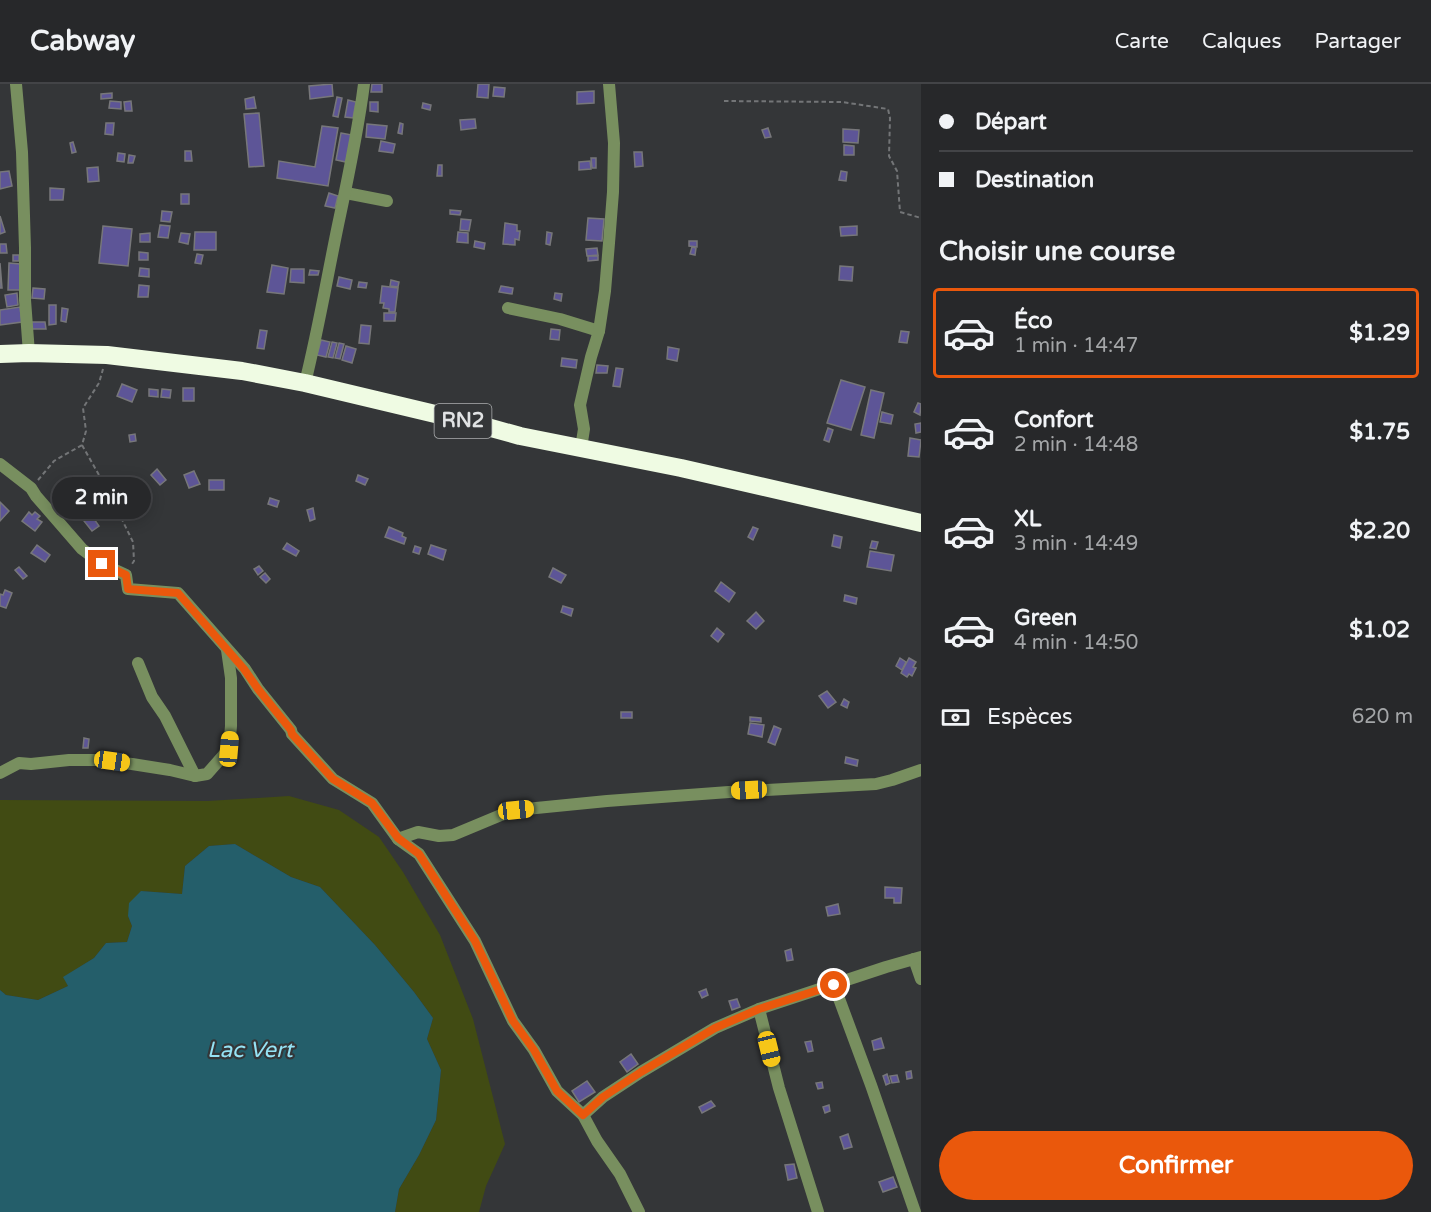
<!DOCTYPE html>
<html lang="fr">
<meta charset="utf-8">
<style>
body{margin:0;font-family:"Varela Round",sans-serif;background:#2f3032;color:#f1f3f6;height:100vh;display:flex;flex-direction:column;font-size:22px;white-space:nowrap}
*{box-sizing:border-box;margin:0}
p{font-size:20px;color:#a4a6a8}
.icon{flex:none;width:33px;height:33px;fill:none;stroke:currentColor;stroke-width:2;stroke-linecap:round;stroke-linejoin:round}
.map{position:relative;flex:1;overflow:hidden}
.drawer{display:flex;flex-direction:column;background:#27282a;width:510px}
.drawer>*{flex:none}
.top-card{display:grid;align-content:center;height:132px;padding:0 18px;background:#27282a}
.end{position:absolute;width:27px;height:27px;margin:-14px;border:8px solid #ea580c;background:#fff;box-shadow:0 0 0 3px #fff}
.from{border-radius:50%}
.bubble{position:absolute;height:42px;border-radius:21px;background:#27282a;box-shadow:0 3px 15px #0003,0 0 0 2px #434447;font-size:20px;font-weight:700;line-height:42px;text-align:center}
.car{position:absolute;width:18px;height:36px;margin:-18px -9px;border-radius:8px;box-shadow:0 0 4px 2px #0007;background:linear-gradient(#f5c518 24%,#345 0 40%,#f5c518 0 76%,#345 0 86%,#f5c518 0)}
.top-card b{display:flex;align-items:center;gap:21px;height:57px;font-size:22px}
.top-card b+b{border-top:2px solid #434447}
.top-card i{width:15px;height:15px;background:#f1f3f6}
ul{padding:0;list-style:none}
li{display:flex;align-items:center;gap:18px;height:90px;margin:0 12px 9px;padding:0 6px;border:3px solid transparent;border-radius:6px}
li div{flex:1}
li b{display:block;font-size:22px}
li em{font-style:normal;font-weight:700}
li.active{border-color:#ea580c}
li>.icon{width:54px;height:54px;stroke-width:1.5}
h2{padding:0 18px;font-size:27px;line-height:72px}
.pay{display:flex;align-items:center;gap:15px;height:66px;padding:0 18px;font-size:22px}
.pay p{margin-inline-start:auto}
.button{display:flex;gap:12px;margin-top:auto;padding:12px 18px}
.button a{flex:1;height:69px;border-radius:36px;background:#ea580c;color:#fff;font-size:24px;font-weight:700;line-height:69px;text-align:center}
header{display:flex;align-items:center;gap:36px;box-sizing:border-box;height:84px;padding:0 30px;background:#27282a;border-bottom:2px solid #434447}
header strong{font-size:28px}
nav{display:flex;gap:33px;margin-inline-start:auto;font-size:21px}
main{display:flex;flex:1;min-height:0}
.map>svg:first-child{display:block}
.green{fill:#414b13}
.water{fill:#245e6a}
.building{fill:#5d5597;stroke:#77777a;stroke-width:1.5}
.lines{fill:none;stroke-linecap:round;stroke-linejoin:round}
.path{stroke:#737577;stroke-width:2;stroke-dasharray:4.5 3;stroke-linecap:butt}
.minor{stroke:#788f5f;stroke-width:12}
.highway{stroke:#effbe3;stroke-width:18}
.route{stroke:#ea580c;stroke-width:8}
.labels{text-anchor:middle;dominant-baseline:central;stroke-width:4.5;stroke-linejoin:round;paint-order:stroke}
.shield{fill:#343638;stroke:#adafb0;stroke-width:1.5}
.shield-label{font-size:20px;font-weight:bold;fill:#e1e3e4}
.water-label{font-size:22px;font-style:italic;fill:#95e3f5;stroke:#343638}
</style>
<header>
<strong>Cabway</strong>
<nav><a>Carte</a><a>Calques</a><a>Partager</a></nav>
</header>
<main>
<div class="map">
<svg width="921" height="1128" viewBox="0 0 921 1128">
<rect width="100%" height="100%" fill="#343638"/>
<polygon class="green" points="289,712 339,726 379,753 403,788 440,851 473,935 505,1060 486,1102 479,1128 395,1128 399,1105 419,1071 436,1036 441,986 427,955 433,934 414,908 375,861 320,803 291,793 235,760 209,762 185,782 182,810 141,807 128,832 132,842 127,858 106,859 94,874 64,893 68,902 38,916 6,911 0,906 0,716 208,717"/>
<polygon class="water" points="235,760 291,793 320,803 375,861 414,908 433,934 427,955 441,986 436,1036 419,1071 399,1105 395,1128 0,1128 0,906 6,911 38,916 68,902 63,893 94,874 106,859 127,858 132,842 128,832 129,819 141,807 182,810 185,782 209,762"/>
<g class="building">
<polygon points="332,0 333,12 310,15 309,2"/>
<polygon points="372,0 382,0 382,8 371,8"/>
<polygon points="478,0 489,0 488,14 477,13"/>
<polygon points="494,3 505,4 504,13 493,12"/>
<polygon points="594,7 594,19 577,20 577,8"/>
<polygon points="112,9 112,14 101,15 101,10"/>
<polygon points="254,13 256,24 246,25 245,15"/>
<polygon points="337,13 342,14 338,33 333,32"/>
<polygon points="348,16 356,18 353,34 345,33"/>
<polygon points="110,17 121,18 121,25 109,24"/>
<polygon points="131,17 132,27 125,27 124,18"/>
<polygon points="370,18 378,18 378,28 370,27"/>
<polygon points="423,19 431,21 430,26 422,24"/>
<polygon points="259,29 264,82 249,83 244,30"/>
<polygon points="475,35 476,44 461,46 460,36"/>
<polygon points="106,39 114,39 113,51 105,50"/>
<polygon points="400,39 403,40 402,50 398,49"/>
<polygon points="367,40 387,42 385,55 366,53"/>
<polygon points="322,42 338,44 328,102 277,94 279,77 315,83"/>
<polygon points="768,44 771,53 765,54 762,46"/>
<polygon points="843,45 859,46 858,59 843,58"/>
<polygon points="341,49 352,51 346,78 336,76"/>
<polygon points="381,57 395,60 393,69 379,67"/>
<polygon points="73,58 76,68 72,69 70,59"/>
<polygon points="844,61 854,62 854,71 844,71"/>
<polygon points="185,67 191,67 192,77 185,77"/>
<polygon points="634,68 642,68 643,82 635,83"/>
<polygon points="118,69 125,70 124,78 117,77"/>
<polygon points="129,71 135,72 133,79 128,79"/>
<polygon points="591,74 596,74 596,84 592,84"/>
<polygon points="590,77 591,85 579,86 579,78"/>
<polygon points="438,81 442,81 442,92 437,92"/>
<polygon points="98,83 99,97 88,98 87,84"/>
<polygon points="9,87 12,102 0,105 0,88"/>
<polygon points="841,87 847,88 846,97 839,96"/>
<polygon points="50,104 64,105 63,116 50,116"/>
<polygon points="329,109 338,112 335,124 325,122"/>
<rect x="181" y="110" width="8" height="10"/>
<polygon points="450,126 461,127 460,131 450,130"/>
<polygon points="162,127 172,128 170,138 161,137"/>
<polygon points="0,132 5,148 0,150"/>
<polygon points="588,134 604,135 602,157 586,156"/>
<polygon points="461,135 471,136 469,147 460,146"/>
<polygon points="505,139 517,141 517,147 520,147 519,156 515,155 515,161 503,160"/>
<polygon points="160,141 170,142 168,154 158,153"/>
<polygon points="103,142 132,145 128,182 99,179"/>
<polygon points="857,142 857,151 841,152 840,143"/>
<polygon points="195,148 216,148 216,166 194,166"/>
<polygon points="458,148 468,149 468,159 457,158"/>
<polygon points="547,148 552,149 550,161 546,160"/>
<polygon points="150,149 150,158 140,158 140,150"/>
<polygon points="181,149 190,150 188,160 179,158"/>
<polygon points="475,157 485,159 484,165 474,163"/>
<polygon points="689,157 697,157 697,163 689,162"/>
<polygon points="0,160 6,160 7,169 0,169"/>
<polygon points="692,163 696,164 695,171 690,170"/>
<polygon points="597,164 598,171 587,172 586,165"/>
<polygon points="139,168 148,169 148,176 139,176"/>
<polygon points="197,170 203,171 201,180 195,179"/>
<rect x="13" y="171" width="6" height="6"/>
<polygon points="588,172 598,172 598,176 588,177"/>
<polygon points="0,179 2,204 0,204"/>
<polygon points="9,179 20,180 20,206 8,206"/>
<polygon points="272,181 288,184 284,210 267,208"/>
<polygon points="840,182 853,183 852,197 839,196"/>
<polygon points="140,184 149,185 149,193 139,192"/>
<polygon points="291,185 304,185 304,199 290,198"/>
<polygon points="310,186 319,187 318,191 309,191"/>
<polygon points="339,193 352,196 350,205 337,202"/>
<polygon points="391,196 399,198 398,203 390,202"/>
<polygon points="359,198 367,199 366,204 358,203"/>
<polygon points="139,201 149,202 148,213 138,213"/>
<polygon points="382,202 398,204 395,228 389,228 389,225 383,224 384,219 380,219"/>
<polygon points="501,202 513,204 512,210 499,208"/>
<polygon points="33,204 45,205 44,215 32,214"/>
<polygon points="17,209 18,221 7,223 5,211"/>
<polygon points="555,209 562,210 561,217 554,215"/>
<polygon points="49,221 56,221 56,240 49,241"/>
<polygon points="20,223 22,238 0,241 0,226"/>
<polygon points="62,224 68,225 66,238 61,237"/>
<polygon points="384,229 396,229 395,237 384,237"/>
<polygon points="31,238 45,238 46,245 31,245"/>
<polygon points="361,241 371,242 369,260 359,259"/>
<polygon points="551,245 560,246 559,256 550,255"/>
<polygon points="260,246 267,247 264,265 257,264"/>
<polygon points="901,247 909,248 907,259 899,258"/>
<polygon points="321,256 330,258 326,273 317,271"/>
<polygon points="332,258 337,259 333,274 328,273"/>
<polygon points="339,259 344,260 340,275 335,274"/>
<polygon points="346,262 356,265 352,279 342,276"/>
<polygon points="668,263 679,265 677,277 667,275"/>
<polygon points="562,274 577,276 576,284 561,282"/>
<polygon points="597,281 608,282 607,289 596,289"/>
<polygon points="616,284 623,285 620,303 613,302"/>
<polygon points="841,296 865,303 851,346 827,339"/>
<polygon points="122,300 137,306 132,318 117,312"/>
<rect x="183" y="304" width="11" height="13"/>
<polygon points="149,305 158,306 158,313 149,312"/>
<polygon points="162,305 171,306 170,314 161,313"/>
<polygon points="871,306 884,309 874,354 861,351"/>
<polygon points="918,319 921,320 920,331 914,328"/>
<polygon points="882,328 893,331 891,340 880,338"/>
<polygon points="921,339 921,348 916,349 915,340"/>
<polygon points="828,344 833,346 829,358 824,356"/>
<polygon points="135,350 136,357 130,358 129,351"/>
<polygon points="910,354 921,356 919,373 908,372"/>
<polygon points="157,385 166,396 160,401 151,391"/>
<polygon points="194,387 200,400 189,404 184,391"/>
<polygon points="358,391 368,395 365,401 356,397"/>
<rect x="209" y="396" width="15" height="10"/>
<polygon points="77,410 89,422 78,433 71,427 73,424 69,419"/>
<polygon points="270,414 279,417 277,423 268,420"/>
<polygon points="0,418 9,427 0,437"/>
<polygon points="313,424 315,435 310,437 307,426"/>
<polygon points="29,428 32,431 35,428 40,432 37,435 42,438 35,447 22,437"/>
<polygon points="92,432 99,442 92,447 84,437"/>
<polygon points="389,443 403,449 402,452 406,454 404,460 385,453"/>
<polygon points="753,443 758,445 753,456 748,453"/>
<polygon points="834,451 842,453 840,464 832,462"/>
<polygon points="872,457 878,458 876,465 870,464"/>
<polygon points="287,459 299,467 296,472 283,465"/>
<polygon points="37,461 50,471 45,478 31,469"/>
<polygon points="431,461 446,466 443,476 428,470"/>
<polygon points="415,462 421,464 419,470 413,468"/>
<polygon points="870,467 894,471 891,487 867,483"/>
<polygon points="259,482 263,487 258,491 254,485"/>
<polygon points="19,483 27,492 23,495 15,486"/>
<polygon points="553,484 566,491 561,499 549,493"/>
<polygon points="265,489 270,495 266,499 260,493"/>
<polygon points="721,498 735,509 729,518 715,507"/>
<polygon points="5,506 12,509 6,524 0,522 0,510 3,511"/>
<polygon points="845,511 857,514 856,520 844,517"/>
<polygon points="563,522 573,525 571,532 561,528"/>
<polygon points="756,528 764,537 756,545 747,537"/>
<polygon points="717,544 724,550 718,558 711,552"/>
<polygon points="900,574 906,578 902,586 896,582"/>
<polygon points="909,574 916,578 913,583 916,584 912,592 909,590 907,593 901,589"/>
<polygon points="827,607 836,618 828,624 819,612"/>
<polygon points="844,615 849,618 847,624 841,621"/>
<rect x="621" y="628" width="11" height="6"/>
<polygon points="750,633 761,634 761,638 750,637"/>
<polygon points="750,639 764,641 762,653 748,650"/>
<polygon points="774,642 781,645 775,661 768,658"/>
<polygon points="84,654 89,655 88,664 83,664"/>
<polygon points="846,673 858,676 857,682 845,679"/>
<polygon points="885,803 902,804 901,819 894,819 894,814 885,814"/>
<polygon points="838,820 840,830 828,832 826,823"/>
<polygon points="791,865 793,876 787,877 785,867"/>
<polygon points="706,905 708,911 702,914 699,908"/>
<polygon points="737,915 740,923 732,926 729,917"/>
<polygon points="881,954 884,964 874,966 872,957"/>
<polygon points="811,957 813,967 808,968 805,958"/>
<polygon points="631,970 638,980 627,988 620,978"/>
<polygon points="911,987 912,994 907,995 906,988"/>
<polygon points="887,990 890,999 886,1001 883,992"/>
<polygon points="897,991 899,998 892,999 890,992"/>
<polygon points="587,997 595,1008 579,1018 572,1007"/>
<polygon points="822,998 823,1004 818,1005 816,999"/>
<polygon points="711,1017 715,1022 702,1029 699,1023"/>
<polygon points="829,1021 830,1027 825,1029 823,1023"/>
<polygon points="848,1050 852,1063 844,1065 840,1053"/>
<polygon points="794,1080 797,1094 788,1096 785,1081"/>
<polygon points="893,1093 897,1103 883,1108 879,1098"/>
</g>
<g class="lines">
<g class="path">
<polyline points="724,17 842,18 888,25 890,34 889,72 897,87 900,128 921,134"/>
<polyline points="82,361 108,407 133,458 134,477 132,480"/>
<polyline points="38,396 54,377 82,361 86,347 83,324 99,299 103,285"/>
</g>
<g class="minor">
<polyline points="16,0 22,68 25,164 25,216 29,269"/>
<polyline points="346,109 387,117"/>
<polyline points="508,224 560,235 599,247"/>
<path d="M305,299c13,-52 22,-105 33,-158 10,-47 20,-93 26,-141"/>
<polyline points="581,364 584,345 580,321 591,273 599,247 605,207 609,159 613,108 614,59 609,0"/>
<polyline points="0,380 31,404 36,412 82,465 102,480 126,491 128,505 178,509 245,585 258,605 291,646 292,650 333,695 372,719 398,755 419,770 475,857 513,937 534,966 557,1007 583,1031 597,1057 620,1090 639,1128"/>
<polyline points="138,579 152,613 165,632 195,692"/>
<polyline points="0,689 19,679 31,680 69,676 98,676 132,680 170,686 195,692 207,690 229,665 231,642 231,594 227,566"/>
<polyline points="398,755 418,748 439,752 453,751 501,731 516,726 607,717 729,708 876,700 892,696 921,686"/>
<polyline points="914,875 921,895"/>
<polyline points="834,901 871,1001 915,1128"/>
<polyline points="759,925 779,1004 818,1128"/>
<polyline points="583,1031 603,1013 641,988 715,944 759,925 886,883 921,873"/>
</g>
<polyline class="highway" points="0,270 29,269 107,271 242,287 305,299 473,339 520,352 681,384 921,439"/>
</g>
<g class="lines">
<polyline class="route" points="102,480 126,491 128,505 178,509 244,585 258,605 291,646 292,650 333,695 372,719 398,754 419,770 475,857 513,937 534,966 557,1007 583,1031 603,1013 641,988 715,944 759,925 834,901"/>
</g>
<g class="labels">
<rect class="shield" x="434.5" y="320" width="57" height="34" rx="4.5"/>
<g class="shield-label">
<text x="463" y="337">RN2</text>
</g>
<g class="water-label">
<text x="250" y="966">Lac Vert</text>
</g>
</g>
</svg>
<i class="end from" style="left:834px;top:901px"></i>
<i class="end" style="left:102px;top:480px"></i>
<div class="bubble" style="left:52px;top:393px;width:99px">2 min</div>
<i class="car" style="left:229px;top:665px;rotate:5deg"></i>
<i class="car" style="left:112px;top:677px;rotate:98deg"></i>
<i class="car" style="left:749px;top:706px;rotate:267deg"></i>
<i class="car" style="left:516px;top:726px;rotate:84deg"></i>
<i class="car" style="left:769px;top:965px;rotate:166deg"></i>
</div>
<section class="drawer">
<div class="top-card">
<b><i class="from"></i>Départ</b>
<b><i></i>Destination</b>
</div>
<h2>Choisir une course</h2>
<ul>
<li class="active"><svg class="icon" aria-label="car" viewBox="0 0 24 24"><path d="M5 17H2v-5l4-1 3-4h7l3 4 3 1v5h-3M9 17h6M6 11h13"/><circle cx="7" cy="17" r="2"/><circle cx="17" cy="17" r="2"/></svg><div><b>Éco</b><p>1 min · 14:47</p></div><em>$1.29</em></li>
<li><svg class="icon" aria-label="car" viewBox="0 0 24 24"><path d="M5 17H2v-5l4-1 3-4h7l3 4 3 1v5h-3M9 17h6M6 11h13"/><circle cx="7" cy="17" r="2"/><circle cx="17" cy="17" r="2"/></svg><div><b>Confort</b><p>2 min · 14:48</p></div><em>$1.75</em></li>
<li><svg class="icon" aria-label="car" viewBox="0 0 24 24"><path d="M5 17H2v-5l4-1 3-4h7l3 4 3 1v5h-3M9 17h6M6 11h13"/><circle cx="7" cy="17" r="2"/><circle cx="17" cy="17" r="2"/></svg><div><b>XL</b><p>3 min · 14:49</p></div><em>$2.20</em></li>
<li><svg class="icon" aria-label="car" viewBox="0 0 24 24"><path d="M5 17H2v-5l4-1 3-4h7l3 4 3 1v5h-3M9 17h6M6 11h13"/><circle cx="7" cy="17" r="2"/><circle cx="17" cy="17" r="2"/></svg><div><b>Green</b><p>4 min · 14:50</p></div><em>$1.02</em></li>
</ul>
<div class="pay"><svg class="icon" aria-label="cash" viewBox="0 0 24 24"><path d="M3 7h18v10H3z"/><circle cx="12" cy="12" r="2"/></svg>Espèces<p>620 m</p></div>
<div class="button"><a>Confirmer</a></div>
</section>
</main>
